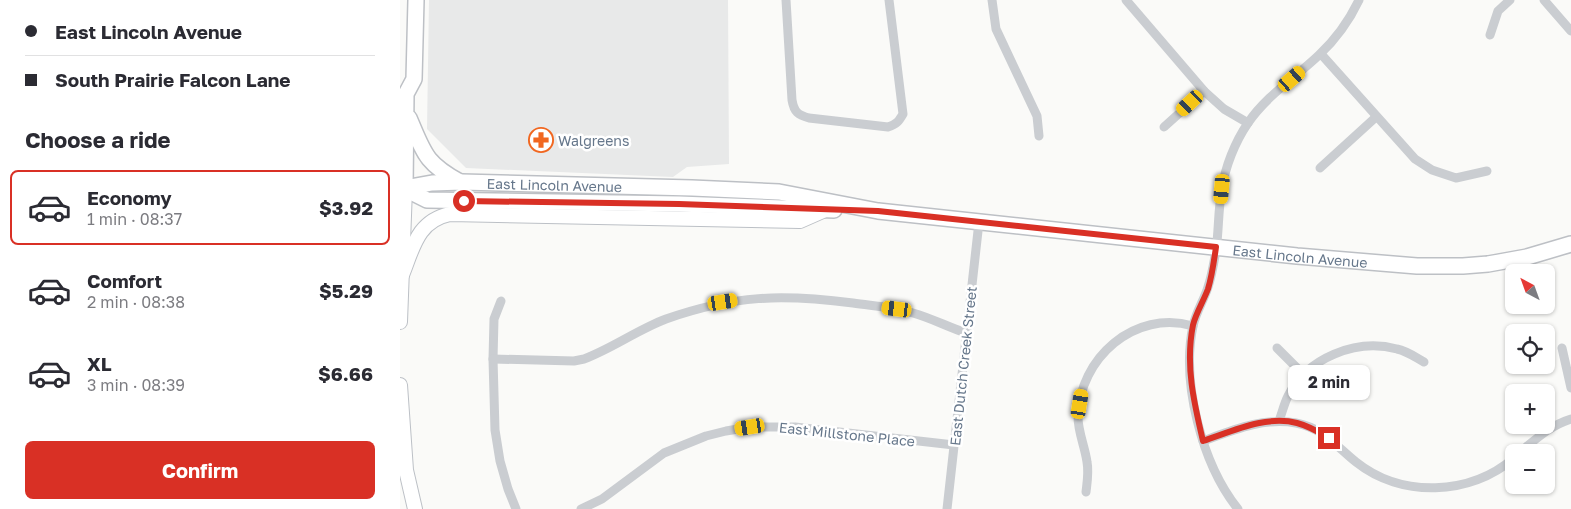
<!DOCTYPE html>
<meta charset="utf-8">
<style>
body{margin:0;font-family:"Golos Text",sans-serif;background:#f2f2f3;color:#2b2b33;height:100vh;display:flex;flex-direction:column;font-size:19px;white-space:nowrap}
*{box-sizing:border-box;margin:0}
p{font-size:16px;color:#7c7c81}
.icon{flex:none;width:28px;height:28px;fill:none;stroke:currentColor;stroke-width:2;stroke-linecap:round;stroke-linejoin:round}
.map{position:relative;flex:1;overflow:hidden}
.sheet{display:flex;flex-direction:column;background:#fff;width:400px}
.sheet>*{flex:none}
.guide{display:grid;align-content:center;height:110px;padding:0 25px;background:#fff}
.needle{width:32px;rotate:319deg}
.tools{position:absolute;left:1105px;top:264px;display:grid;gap:10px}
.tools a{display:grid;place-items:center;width:50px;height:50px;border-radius:8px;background:#fff;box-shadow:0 1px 4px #0004;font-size:25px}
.end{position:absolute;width:22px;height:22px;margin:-11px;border:6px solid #d93025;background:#fff;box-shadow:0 0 0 2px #fff}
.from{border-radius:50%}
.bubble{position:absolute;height:35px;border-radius:8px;background:#fff;box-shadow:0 1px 4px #0004;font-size:16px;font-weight:700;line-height:35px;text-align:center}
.car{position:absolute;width:15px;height:30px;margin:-15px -8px;border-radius:6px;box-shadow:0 0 4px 1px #0007;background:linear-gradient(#f5c518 24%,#345 0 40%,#f5c518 0 76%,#345 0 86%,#f5c518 0)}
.guide b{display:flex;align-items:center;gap:18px;height:48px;font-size:19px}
.guide b+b{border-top:1px solid #e1e1e2}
.guide i{width:12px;height:12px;background:#2b2b33}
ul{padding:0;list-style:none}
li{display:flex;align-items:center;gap:15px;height:75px;margin:0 10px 8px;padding:0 15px;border:2px solid transparent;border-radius:8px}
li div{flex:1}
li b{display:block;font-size:19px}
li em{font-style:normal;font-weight:700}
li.selected{border-color:#d93025}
li>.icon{width:45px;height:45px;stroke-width:1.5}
h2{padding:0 25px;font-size:22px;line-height:60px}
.cta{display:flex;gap:10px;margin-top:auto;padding:10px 25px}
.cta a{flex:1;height:58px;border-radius:8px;background:#d93025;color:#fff;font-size:20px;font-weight:700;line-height:58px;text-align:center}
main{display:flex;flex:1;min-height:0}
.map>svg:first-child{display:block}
.built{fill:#e8e9e9}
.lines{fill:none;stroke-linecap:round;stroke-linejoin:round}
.secondary-casing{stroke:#bcc0c6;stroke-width:16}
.primary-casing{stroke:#bdc0c5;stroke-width:18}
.minor{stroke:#cacdd1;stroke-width:9}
.secondary{stroke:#fff;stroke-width:14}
.primary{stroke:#fff;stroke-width:15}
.route{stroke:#d93025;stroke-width:6}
.labels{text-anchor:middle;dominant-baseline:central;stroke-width:5;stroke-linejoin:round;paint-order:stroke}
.poi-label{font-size:14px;fill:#66778b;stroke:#fff;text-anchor:start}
.street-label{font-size:14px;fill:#66778b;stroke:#fff}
</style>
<main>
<section class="sheet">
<div class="guide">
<b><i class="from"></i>East Lincoln Avenue</b>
<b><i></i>South Prairie Falcon Lane</b>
</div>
<h2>Choose a ride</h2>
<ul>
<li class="selected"><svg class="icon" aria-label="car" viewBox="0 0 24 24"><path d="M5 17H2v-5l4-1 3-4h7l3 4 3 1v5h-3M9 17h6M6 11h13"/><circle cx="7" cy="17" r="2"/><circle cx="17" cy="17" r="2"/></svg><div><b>Economy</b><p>1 min · 08:37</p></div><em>$3.92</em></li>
<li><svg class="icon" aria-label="car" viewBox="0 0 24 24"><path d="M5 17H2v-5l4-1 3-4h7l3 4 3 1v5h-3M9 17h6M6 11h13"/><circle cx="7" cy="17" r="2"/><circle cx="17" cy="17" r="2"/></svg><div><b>Comfort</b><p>2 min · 08:38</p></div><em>$5.29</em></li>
<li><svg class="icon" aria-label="car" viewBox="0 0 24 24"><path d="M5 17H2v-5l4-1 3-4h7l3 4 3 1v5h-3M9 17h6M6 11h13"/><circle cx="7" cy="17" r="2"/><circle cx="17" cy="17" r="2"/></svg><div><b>XL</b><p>3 min · 08:39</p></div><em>$6.66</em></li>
</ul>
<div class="cta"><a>Confirm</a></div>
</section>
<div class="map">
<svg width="1171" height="509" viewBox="0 0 1171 509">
<rect width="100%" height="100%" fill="#fafaf8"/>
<polygon class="built" points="29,0 328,0 329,164 287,167 273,177 66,168 27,129"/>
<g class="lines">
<defs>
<g id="secondary">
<path d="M2,275c11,-27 15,-54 48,-61l350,7 25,-11"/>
<polyline points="0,322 5,189"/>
<polyline points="0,385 6,470 15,509"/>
</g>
<g id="primary">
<path d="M9,118c15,35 16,45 51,64"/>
<path id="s1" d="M0,189l32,-6 30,-1 230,6 87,4 99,19 419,45 120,10h46l25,-2 39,-7 44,-13"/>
<polyline points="5,189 27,200 279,204 434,210"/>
<polyline points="5,189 6,94 14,79 16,0"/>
</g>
</defs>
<use href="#secondary" class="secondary-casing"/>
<use href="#primary" class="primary-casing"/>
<g class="minor">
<path d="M386,0l6,100c2,12 6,15 17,18l79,9c9,-3 11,-6 15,-13l-14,-114"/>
<polyline points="592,0 596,29 637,116 639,136"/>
<polyline points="726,0 804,91 824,109 848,123"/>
<polyline points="1144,0 1171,31"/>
<polyline points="1090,35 1098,11 1110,0"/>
<polyline points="921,54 1015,159 1032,170 1056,178 1087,171"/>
<polyline points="764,127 804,91"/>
<polyline points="920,168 976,117"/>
<polyline points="101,301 94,319 93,359 95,430 100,461 108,489 116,509"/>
<polyline points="877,348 904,375"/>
<polyline points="1162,348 1171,388"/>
<path d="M93,359l81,2 10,-2c29,-11 53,-29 82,-40 68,-24 116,-25 187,-16 20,3 40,4 60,10 18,5 35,14 53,20"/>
<path d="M879,421c3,-8 5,-17 9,-25 19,-38 68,-58 109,-47 10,2 18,8 27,13"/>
<path d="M803,441c30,-11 61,-24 93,-18 27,5 40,23 60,39 45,36 114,34 158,-4"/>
<path d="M1120,452c16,-13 31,-27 51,-33"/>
<path d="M686,492c1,-9 3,-20 1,-30 -2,-15 -9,-30 -9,-45 1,-59 57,-108 115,-91"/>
<polyline points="181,509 202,499 264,453 306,436 326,431 350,427 395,427 554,445"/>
<polyline points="547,509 579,222"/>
<path d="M838,509c-36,-45 -57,-126 -45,-183 3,-14 11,-26 15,-39 4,-12 6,-25 8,-37 3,-20 2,-41 6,-61 3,-22 13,-47 26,-66 18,-27 48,-46 71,-68 17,-16 30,-34 40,-55"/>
</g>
<use href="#secondary" class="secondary"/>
<use href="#primary" class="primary"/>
</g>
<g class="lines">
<path class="route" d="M64,201l215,3 199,7 338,36c-2,14 -4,29 -8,42 -5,13 -12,24 -15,36 -8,40 1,78 10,116 30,-10 63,-26 94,-18 12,3 22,9 32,15"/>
</g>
<defs>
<symbol id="pharmacy-ring" viewBox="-11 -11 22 22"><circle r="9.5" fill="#fff" stroke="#f16720" stroke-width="1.5"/><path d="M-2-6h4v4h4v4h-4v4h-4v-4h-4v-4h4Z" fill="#f16720"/></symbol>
</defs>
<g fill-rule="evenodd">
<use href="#pharmacy-ring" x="127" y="126" width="28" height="28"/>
</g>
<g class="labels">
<g class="poi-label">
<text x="158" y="140">Walgreens</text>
</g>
<g class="street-label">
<text stroke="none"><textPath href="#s1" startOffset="155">East Lincoln Avenue</textPath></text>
<text stroke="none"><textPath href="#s1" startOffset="905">East Lincoln Avenue</textPath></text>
<text transform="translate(563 366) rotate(-84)">East Dutch Creek Street</text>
<text transform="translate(447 434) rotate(6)">East Millstone Place</text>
</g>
</g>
</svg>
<div class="tools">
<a><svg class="needle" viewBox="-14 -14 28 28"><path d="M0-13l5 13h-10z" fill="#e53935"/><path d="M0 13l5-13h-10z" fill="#7c7c81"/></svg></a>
<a><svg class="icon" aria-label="locate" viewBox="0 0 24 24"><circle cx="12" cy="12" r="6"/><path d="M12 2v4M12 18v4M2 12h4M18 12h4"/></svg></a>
<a>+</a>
<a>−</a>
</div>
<i class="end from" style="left:64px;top:201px"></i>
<i class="end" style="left:929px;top:438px"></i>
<div class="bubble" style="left:888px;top:365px;width:82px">2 min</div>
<i class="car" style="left:892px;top:79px;rotate:49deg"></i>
<i class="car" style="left:790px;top:103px;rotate:227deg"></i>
<i class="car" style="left:822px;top:189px;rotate:185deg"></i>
<i class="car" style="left:323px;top:302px;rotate:81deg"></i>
<i class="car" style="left:497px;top:309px;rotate:277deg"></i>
<i class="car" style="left:680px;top:404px;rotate:9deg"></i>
<i class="car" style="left:350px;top:427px;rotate:261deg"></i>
</div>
</main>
